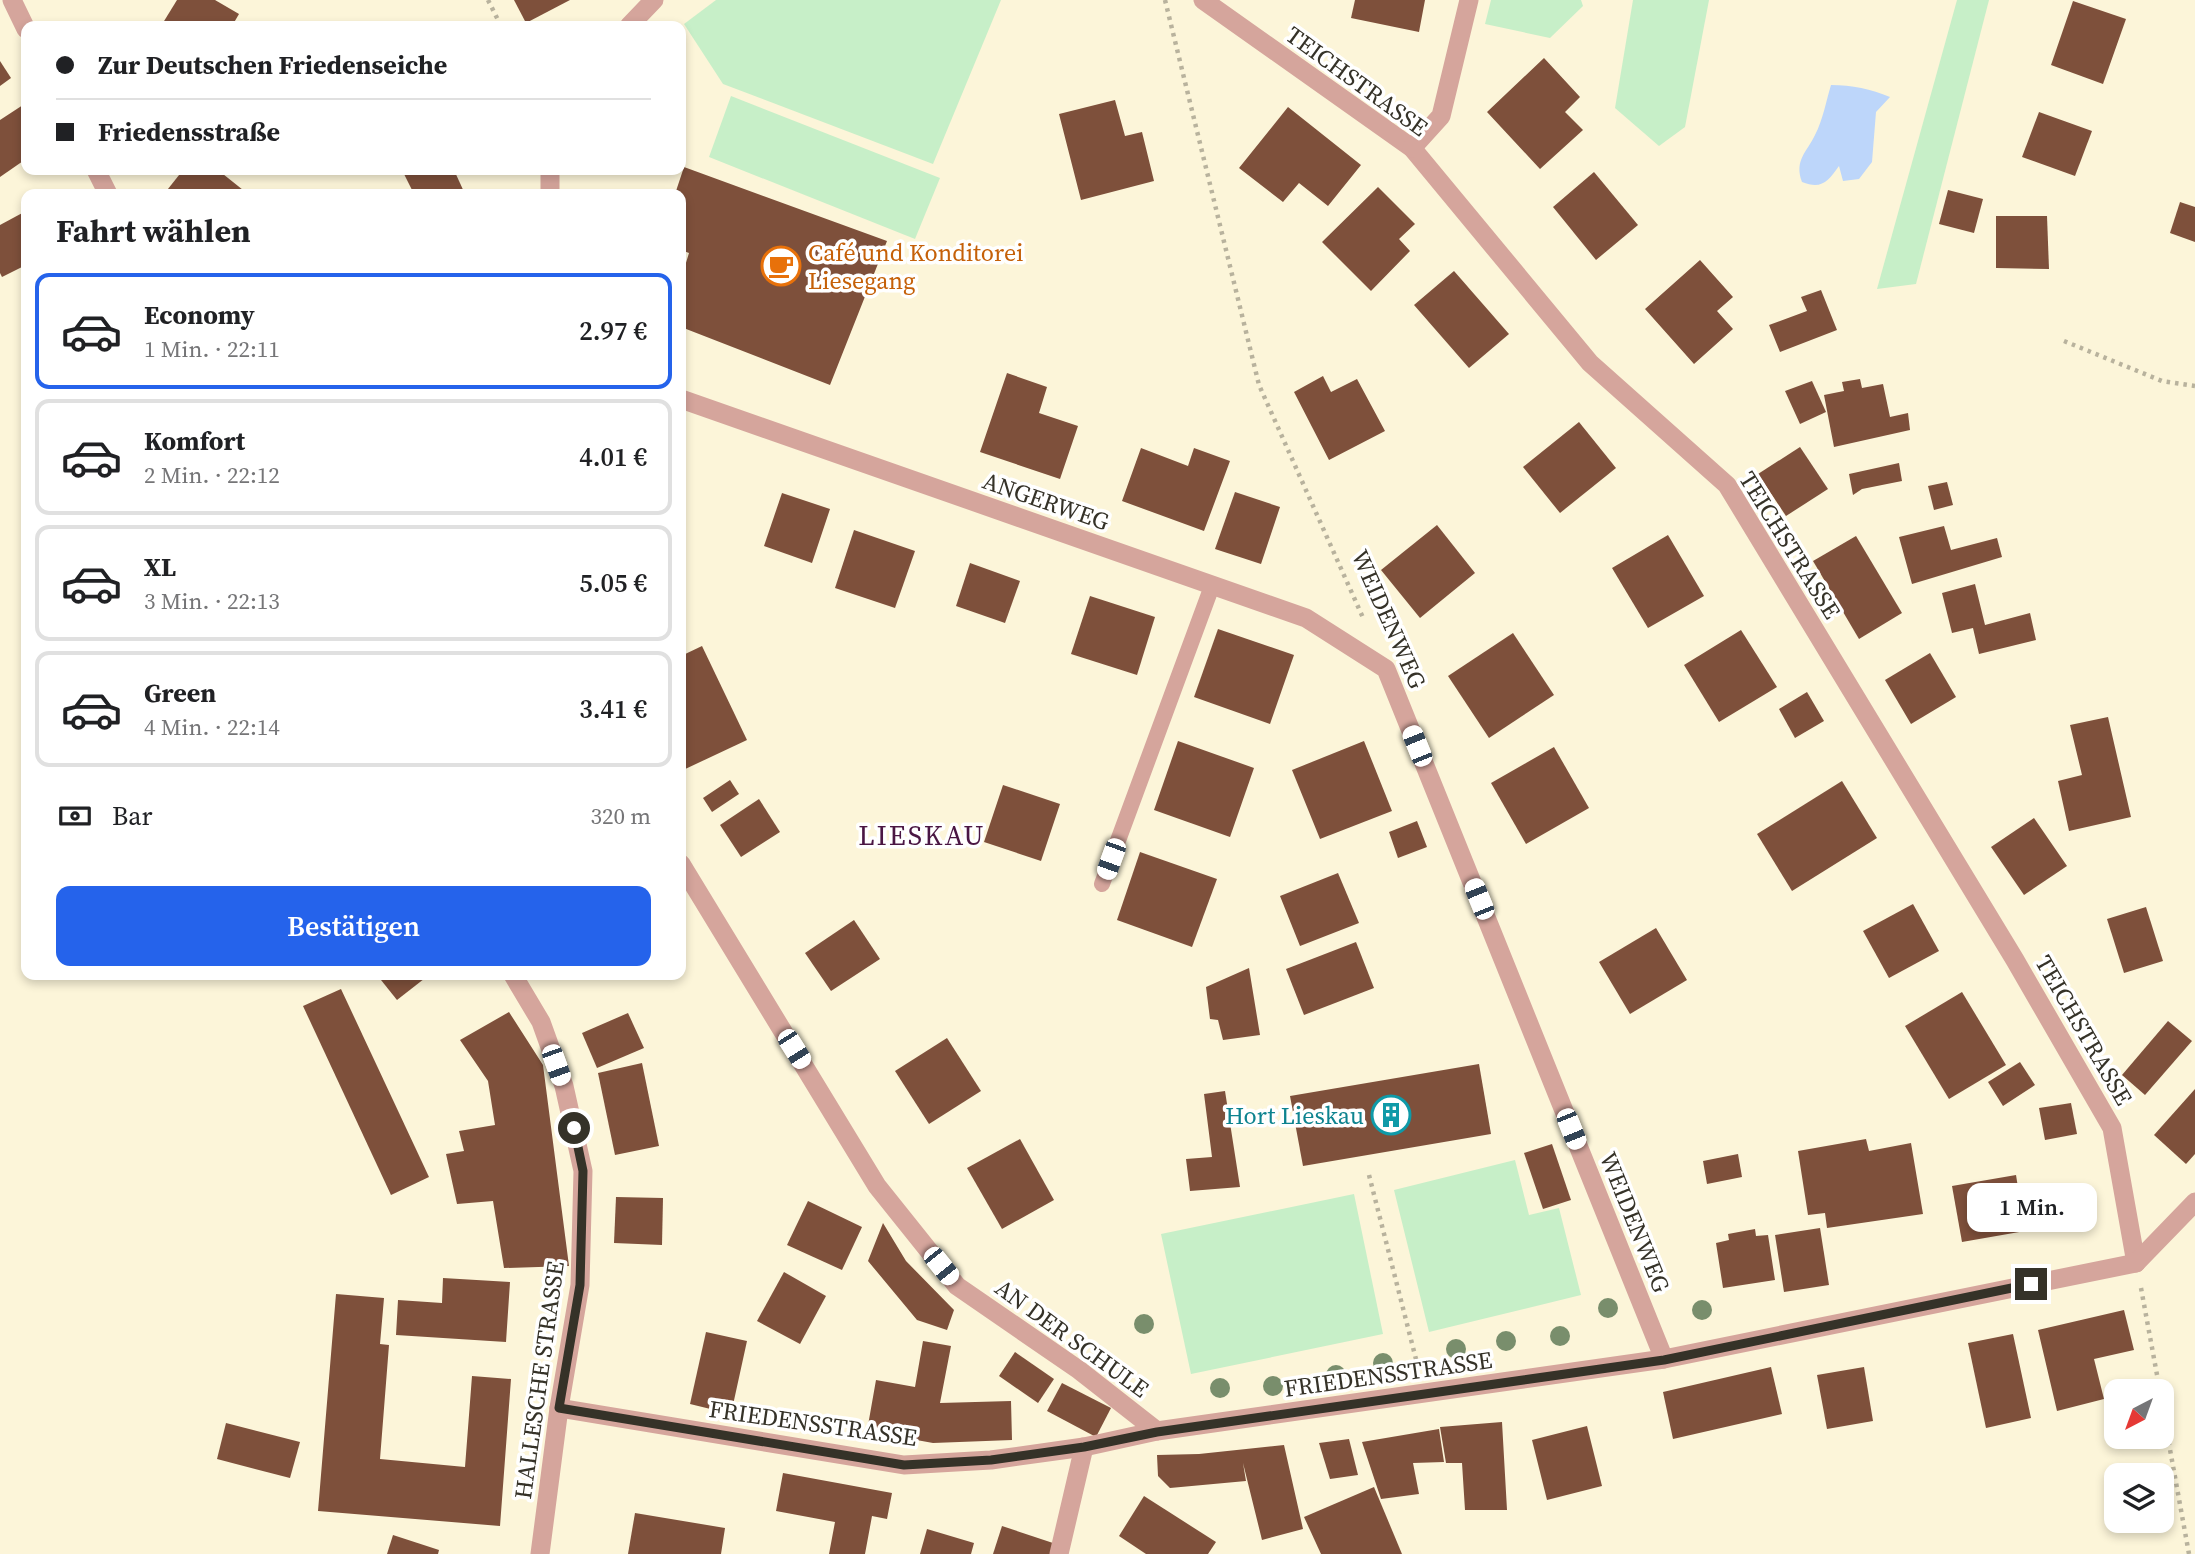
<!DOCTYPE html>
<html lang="de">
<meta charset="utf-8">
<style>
body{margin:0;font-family:"Source Serif 4",serif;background:#f2f2f2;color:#202124;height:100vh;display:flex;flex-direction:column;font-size:26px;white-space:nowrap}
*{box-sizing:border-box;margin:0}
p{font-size:23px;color:#757577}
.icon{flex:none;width:38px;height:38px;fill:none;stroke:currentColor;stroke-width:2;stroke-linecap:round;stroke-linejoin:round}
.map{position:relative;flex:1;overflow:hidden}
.side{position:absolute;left:21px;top:189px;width:665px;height:791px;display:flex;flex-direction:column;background:#fff;border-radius:14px;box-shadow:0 4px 10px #0003}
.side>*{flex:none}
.guide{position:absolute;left:21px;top:21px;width:665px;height:154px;border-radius:14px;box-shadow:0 4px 10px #0003;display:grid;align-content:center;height:154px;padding:0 35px;background:#fff}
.needle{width:46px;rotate:221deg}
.buttons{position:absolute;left:2104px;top:1379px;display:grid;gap:14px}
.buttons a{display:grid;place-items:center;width:70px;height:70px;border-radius:14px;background:#fff;box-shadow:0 4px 10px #0003;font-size:35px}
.end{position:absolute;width:32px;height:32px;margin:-16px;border:9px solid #353228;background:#fff;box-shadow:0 0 0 4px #fff}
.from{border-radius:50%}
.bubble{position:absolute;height:49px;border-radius:14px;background:#fff;box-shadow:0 4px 10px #0003;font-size:23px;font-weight:600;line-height:49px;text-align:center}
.car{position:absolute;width:21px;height:42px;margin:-21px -10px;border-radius:9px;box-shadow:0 0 5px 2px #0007;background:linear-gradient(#fff 24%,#345 0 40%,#fff 0 76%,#345 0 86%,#fff 0)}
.guide b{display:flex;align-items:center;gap:24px;height:66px;font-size:26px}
.guide b+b{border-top:2px solid #e0e0e0}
.guide i{width:18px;height:18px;background:#202124}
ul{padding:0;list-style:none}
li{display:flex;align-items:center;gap:21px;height:116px;margin:0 14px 10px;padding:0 21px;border:4px solid #e0e0e0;border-radius:14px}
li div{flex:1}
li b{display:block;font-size:26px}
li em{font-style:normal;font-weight:600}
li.selected{border-color:#2563eb}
li>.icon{width:63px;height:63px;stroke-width:1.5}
h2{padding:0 35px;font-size:32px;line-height:84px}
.pay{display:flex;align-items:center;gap:18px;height:77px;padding:0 35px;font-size:26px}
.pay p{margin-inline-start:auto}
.action{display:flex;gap:14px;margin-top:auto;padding:14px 35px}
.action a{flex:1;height:80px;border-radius:14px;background:#2563eb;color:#fff;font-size:28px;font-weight:600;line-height:80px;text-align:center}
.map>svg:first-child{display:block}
.green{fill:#c7efc8}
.water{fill:#bdd6fa}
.building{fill:#7e503b}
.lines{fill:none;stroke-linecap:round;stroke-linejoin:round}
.path{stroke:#b8b29d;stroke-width:4.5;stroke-dasharray:3.5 5;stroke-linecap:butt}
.service{stroke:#d5a59c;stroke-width:16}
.minor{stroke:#d5a59c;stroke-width:19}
.tree{fill:#798e6c}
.route{stroke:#353228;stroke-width:9}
.labels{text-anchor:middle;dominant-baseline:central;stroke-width:7;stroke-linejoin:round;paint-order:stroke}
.street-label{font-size:24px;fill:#353228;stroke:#fff}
.food-label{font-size:24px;fill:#c56008;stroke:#fff;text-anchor:start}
.culture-label{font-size:24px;fill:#0d838f;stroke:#fff;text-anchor:end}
.quarter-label{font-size:28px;letter-spacing:2px;fill:#4a1643;stroke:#fff}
</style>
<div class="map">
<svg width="2195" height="1554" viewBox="0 0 2195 1554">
<rect width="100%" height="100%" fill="#fcf5d9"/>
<g class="green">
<polygon points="716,0 1001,0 933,164 723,84 684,24"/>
<polygon points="1491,0 1581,0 1583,6 1550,38 1485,24"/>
<polygon points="1633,0 1709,0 1685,127 1659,146 1615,108"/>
<polygon points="1957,0 1989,0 1916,284 1877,289"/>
<polygon points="731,96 940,178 915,239 709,157"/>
<polygon points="1515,1160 1529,1215 1559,1208 1581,1295 1429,1332 1394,1190"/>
<polygon points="1354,1194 1383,1334 1191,1374 1161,1234"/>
</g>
<path class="water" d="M1831,85c21,0 40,4 59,12l-14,15 -4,50 -13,17 -16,2 -4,-15c-11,15 -17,24 -37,16 -8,-22 5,-30 13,-47 8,-15 11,-34 16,-50z"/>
<g class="building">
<polygon points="177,0 215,0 239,14 232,26 161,26"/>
<polygon points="514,0 570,0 526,23"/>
<polygon points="1355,0 1425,0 1419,32 1351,18"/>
<polygon points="2073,1 2126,19 2103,84 2051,65"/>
<polygon points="1544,58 1580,97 1565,112 1583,130 1540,169 1487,112"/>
<polygon points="0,61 11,78 0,86"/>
<polygon points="1115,100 1125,136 1142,132 1154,181 1081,200 1059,114"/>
<polygon points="23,105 26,110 26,159 0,177 0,120"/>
<polygon points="1288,107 1361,165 1328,206 1299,183 1283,202 1239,168"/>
<polygon points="2039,112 2092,131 2075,176 2022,157"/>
<polygon points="684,167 887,241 830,385 681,327 681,279 689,253 681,250 681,194 675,194"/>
<polygon points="183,170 218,170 248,194 164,194"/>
<polygon points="402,170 454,170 465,194 414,194"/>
<polygon points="1594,172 1638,225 1596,260 1553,207"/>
<polygon points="1378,187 1415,224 1399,239 1410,251 1371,291 1322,242"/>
<polygon points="1948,190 1983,199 1974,233 1939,224"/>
<polygon points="2180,202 2195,207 2195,242 2170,233"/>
<polygon points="26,211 26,265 2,277 0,273 0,225"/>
<polygon points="1996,216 2047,216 2049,269 1996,268"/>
<polygon points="1700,260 1733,297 1717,311 1733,329 1694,364 1645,309"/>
<polygon points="1454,271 1509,334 1469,368 1414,305"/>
<polygon points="1821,290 1837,330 1780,352 1769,325 1807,311 1801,297"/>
<polygon points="1007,373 1047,387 1039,413 1078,426 1060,479 980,452"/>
<polygon points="1323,376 1331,392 1357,379 1385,431 1329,460 1294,392"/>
<polygon points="1860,379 1862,388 1883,384 1890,417 1908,413 1910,430 1834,447 1824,395 1844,391 1842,382"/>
<polygon points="1812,381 1826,412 1800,424 1785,391"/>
<polygon points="1579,422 1616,468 1560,513 1523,467"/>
<polygon points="1800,447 1828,489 1786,516 1758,474"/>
<polygon points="1141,448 1188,466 1194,448 1230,461 1204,531 1122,501"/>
<polygon points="1899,463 1902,481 1862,489 1853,495 1849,474"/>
<polygon points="1947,482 1953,505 1934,510 1928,486"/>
<polygon points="1235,492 1280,507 1261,564 1215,549"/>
<polygon points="782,493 830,509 812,563 764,546"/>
<polygon points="1437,525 1475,573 1420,618 1381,570"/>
<polygon points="1944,526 1951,550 1997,538 2002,557 1912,584 1899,537"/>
<polygon points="854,530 915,551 895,608 835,588"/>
<polygon points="1668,535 1704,596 1648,628 1612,568"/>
<polygon points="1856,536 1902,613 1859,639 1813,561"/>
<polygon points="970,563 1020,581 1005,623 956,606"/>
<polygon points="1975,584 1985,625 2030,613 2036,640 1979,654 1973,628 1952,633 1942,593"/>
<polygon points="1090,596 1155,617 1137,675 1071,654"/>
<polygon points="1218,629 1294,655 1270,724 1194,697"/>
<polygon points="1741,630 1777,687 1719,722 1684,665"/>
<polygon points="1513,633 1554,695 1489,738 1448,676"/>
<polygon points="702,646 747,740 681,771 681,656"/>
<polygon points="1930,653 1956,697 1911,724 1885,680"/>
<polygon points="1807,692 1824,721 1795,738 1779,709"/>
<polygon points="2108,717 2131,817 2069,831 2058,781 2082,775 2070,725"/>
<polygon points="1178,741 1254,768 1230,837 1154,810"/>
<polygon points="1364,741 1392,811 1320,839 1292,770"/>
<polygon points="1554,747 1589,808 1526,844 1491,783"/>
<polygon points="730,780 739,794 712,812 703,798"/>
<polygon points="1842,781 1877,838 1792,891 1757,834"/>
<polygon points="1003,785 1060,804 1041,861 984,842"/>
<polygon points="759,799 780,832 741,857 720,825"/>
<polygon points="2034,818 2067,866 2024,895 1991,847"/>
<polygon points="1417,821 1427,847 1398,858 1389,832"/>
<polygon points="1140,852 1217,879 1192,947 1117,920"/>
<polygon points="1338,873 1359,923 1300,946 1280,896"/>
<polygon points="1913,904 1939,951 1889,978 1863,931"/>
<polygon points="2146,907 2163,961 2124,973 2107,919"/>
<polygon points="854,920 880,959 831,991 805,953"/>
<polygon points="1656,928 1687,980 1630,1014 1599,962"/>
<polygon points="1356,942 1374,988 1304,1015 1286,969"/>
<polygon points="1249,968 1260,1035 1223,1040 1218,1020 1210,1019 1206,987"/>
<polygon points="377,975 429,975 397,1000"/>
<polygon points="341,989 429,1177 391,1195 303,1006"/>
<polygon points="1962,992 2006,1065 1949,1099 1905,1026"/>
<polygon points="509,1012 543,1065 569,1266 504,1268 493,1201 457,1204 446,1154 464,1151 459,1131 495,1125 488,1081 460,1040"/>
<polygon points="628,1013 644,1048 597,1068 582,1033"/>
<polygon points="2168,1021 2192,1041 2145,1095 2122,1075"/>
<polygon points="947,1038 981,1091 929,1124 895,1071"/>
<polygon points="2020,1062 2035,1085 2003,1106 1988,1082"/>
<polygon points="642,1063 659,1146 615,1155 598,1073"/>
<polygon points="1479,1064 1491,1134 1303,1166 1290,1096"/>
<polygon points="2195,1089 2195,1154 2186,1164 2154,1135"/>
<polygon points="1225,1091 1240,1187 1190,1191 1186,1159 1212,1157 1204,1094"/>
<polygon points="2071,1103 2077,1134 2045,1140 2039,1108"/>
<polygon points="1020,1139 1054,1200 1002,1229 967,1168"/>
<polygon points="1866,1139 1869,1151 1911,1143 1923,1214 1827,1228 1825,1213 1808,1215 1798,1151"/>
<polygon points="1552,1144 1571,1200 1543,1209 1524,1153"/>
<polygon points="1738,1154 1742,1177 1707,1184 1703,1161"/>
<polygon points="2016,1175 2025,1231 1962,1242 1952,1186"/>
<polygon points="616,1197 663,1198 662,1245 614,1243"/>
<polygon points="808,1201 862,1227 842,1270 787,1245"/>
<polygon points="883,1223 906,1261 954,1310 947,1330 917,1320 868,1261"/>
<polygon points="1820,1228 1829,1285 1784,1292 1775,1235"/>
<polygon points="1755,1229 1756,1236 1768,1235 1775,1280 1723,1288 1716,1243 1729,1240 1728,1234"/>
<polygon points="784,1272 826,1296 800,1344 757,1321"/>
<polygon points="443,1278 510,1282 506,1342 396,1335 398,1300 442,1303"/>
<polygon points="336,1294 384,1298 380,1344 389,1345 380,1459 465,1467 472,1376 511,1379 500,1526 318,1511"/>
<polygon points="2124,1310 2134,1350 2094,1359 2104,1399 2057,1411 2038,1330"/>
<polygon points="706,1332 747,1341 731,1414 690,1404"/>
<polygon points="2013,1334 2031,1418 1986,1428 1968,1343"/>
<polygon points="923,1341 951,1346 940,1403 1011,1401 1012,1440 933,1443 867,1431 876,1380 915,1387"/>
<polygon points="1015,1352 1054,1379 1038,1403 999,1376"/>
<polygon points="1771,1367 1782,1414 1673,1439 1663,1392"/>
<polygon points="1864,1367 1873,1421 1827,1429 1817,1375"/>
<polygon points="1062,1383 1111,1408 1096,1437 1047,1411"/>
<polygon points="1502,1422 1507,1510 1465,1510 1462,1463 1446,1463 1440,1427"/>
<polygon points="226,1423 300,1442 290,1478 217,1459"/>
<polygon points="1587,1426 1602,1486 1547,1500 1532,1440"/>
<polygon points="1439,1429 1444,1462 1413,1463 1419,1494 1381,1499 1362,1442"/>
<polygon points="1349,1439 1358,1475 1330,1479 1319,1443"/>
<polygon points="1284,1445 1303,1529 1262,1540 1243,1463 1246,1481 1170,1488 1158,1476 1157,1455 1199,1454"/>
<polygon points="783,1473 892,1493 887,1519 872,1516 865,1554 829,1554 835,1522 776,1511"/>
<polygon points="1374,1487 1402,1554 1321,1554 1304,1517"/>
<polygon points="1144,1496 1216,1542 1208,1554 1146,1554 1119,1536"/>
<polygon points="635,1513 725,1528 721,1554 628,1554"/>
<polygon points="1002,1526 1056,1544 1053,1554 993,1554"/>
<polygon points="927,1529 974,1543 971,1554 920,1554"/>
<polygon points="393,1535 439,1550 438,1554 387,1554"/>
</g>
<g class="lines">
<g class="path">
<polyline points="488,0 501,26"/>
<polyline points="1165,0 1259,385 1364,620"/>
<polyline points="2064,341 2162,381 2195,386"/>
<polyline points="1369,1175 1418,1367"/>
<polyline points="2141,1288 2160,1391"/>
<polyline points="2161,1400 2189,1554"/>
</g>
<polyline class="service" points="1102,884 1212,586"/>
<g class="minor">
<polyline points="12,0 26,29"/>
<polyline points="1203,0 1412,148 1590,363 1727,485 2015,960 2112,1128 2136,1263"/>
<polyline points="629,26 654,0"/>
<polyline points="1412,148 1441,116 1469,0"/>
<polyline points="96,170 108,194"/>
<polyline points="550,194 550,170"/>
<polyline points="681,399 1306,618 1386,669 1664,1359"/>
<polyline points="681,864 877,1186 957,1286 1079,1370 1157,1431"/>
<polyline points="513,975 541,1022 564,1086 583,1171 580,1285 559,1408 540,1554"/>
<polyline points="559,1408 904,1465 991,1460 1084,1447 1157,1431 1664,1359 2136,1263 2195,1202"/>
<polyline points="1059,1554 1084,1447"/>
</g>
</g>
<g class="tree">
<circle cx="1608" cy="1308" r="10"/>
<circle cx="1702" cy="1310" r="10"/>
<circle cx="1144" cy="1324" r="10"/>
<circle cx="1560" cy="1336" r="10"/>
<circle cx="1506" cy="1341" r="10"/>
<circle cx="1456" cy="1349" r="10"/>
<circle cx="1383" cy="1363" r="10"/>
<circle cx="1336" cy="1375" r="10"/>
<circle cx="1273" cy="1386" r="10"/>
<circle cx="1220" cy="1388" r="10"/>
</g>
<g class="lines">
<polyline class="route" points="574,1128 583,1171 580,1285 559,1408 904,1465 991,1460 1084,1447 1157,1432 1664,1360 2031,1284"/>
</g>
<defs>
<symbol id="cafe-ring" viewBox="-11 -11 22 22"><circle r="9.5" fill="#fff" stroke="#e8710a" stroke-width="1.5"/><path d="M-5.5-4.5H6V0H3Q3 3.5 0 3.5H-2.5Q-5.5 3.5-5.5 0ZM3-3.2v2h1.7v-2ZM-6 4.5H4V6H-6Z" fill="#e8710a"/></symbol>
<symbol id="building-ring" viewBox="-11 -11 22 22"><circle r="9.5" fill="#fff" stroke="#0f9aa8" stroke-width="1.5"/><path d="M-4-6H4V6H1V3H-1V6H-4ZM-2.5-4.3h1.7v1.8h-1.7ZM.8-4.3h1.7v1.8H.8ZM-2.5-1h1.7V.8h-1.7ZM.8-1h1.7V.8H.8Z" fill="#0f9aa8"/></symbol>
</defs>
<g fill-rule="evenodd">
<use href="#cafe-ring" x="759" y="244" width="44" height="44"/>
<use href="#building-ring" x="1369" y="1093" width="44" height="44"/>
</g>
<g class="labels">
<g class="street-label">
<text transform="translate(1357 81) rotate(36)">TEICHSTRASSE</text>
<text transform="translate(1046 501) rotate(19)">ANGERWEG</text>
<text transform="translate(1790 545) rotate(58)">TEICHSTRASSE</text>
<text transform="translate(1389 619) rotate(66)">WEIDENWEG</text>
<text transform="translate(2084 1030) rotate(60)">TEICHSTRASSE</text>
<text transform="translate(1635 1222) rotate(68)">WEIDENWEG</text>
<text transform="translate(1072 1338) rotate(36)">AN DER SCHULE</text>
<text transform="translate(1388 1374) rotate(-8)">FRIEDENSSTRASSE</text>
<text transform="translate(539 1380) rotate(-82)">HALLESCHE STRASSE</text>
<text transform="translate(813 1423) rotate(8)">FRIEDENSSTRASSE</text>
</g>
<g class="food-label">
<text x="808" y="252">Café und Konditorei<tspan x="808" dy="28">Liesegang</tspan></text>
</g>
<g class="culture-label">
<text x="1364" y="1115">Hort Lieskau</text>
</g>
<g class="quarter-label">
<text x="922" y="835">LIESKAU</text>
</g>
</g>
</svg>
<div class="buttons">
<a><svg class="needle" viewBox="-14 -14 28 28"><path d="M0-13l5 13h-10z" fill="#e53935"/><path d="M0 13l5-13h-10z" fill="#757577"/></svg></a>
<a><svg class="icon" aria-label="layers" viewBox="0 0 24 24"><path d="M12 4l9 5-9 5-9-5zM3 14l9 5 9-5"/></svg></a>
</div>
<i class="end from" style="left:574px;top:1128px"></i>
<i class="end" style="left:2031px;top:1284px"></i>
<div class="bubble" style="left:1967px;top:1183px;width:130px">1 Min.</div>
<i class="car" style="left:1417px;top:746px;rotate:338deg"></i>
<i class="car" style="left:1111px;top:859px;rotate:200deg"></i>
<i class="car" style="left:1479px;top:899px;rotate:338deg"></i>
<i class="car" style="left:794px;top:1049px;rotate:148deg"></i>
<i class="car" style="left:556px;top:1065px;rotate:160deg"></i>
<i class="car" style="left:1571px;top:1129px;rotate:158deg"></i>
<i class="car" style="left:941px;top:1266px;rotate:141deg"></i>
<div class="guide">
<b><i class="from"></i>Zur Deutschen Friedenseiche</b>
<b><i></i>Friedensstraße</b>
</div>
<section class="side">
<h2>Fahrt wählen</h2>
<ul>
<li class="selected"><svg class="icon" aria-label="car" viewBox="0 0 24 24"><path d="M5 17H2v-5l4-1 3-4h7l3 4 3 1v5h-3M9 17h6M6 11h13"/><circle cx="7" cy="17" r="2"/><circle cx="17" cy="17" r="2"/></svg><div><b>Economy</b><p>1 Min. · 22:11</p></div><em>2.97 €</em></li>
<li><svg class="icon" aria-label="car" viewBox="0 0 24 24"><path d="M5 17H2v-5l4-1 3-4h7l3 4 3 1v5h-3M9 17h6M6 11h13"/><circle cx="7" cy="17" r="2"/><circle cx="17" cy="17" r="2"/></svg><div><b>Komfort</b><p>2 Min. · 22:12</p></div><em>4.01 €</em></li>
<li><svg class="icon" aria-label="car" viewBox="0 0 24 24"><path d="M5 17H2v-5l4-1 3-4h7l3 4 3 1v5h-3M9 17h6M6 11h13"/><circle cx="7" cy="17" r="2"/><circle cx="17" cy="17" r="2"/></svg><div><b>XL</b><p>3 Min. · 22:13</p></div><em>5.05 €</em></li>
<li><svg class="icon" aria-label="car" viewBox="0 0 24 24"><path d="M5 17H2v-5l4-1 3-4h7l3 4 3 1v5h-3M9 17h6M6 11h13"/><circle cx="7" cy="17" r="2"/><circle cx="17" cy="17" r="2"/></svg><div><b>Green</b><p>4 Min. · 22:14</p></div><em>3.41 €</em></li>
</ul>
<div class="pay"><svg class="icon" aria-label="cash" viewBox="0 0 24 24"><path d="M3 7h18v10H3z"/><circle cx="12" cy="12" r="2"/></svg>Bar<p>320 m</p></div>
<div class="action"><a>Bestätigen</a></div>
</section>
</div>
